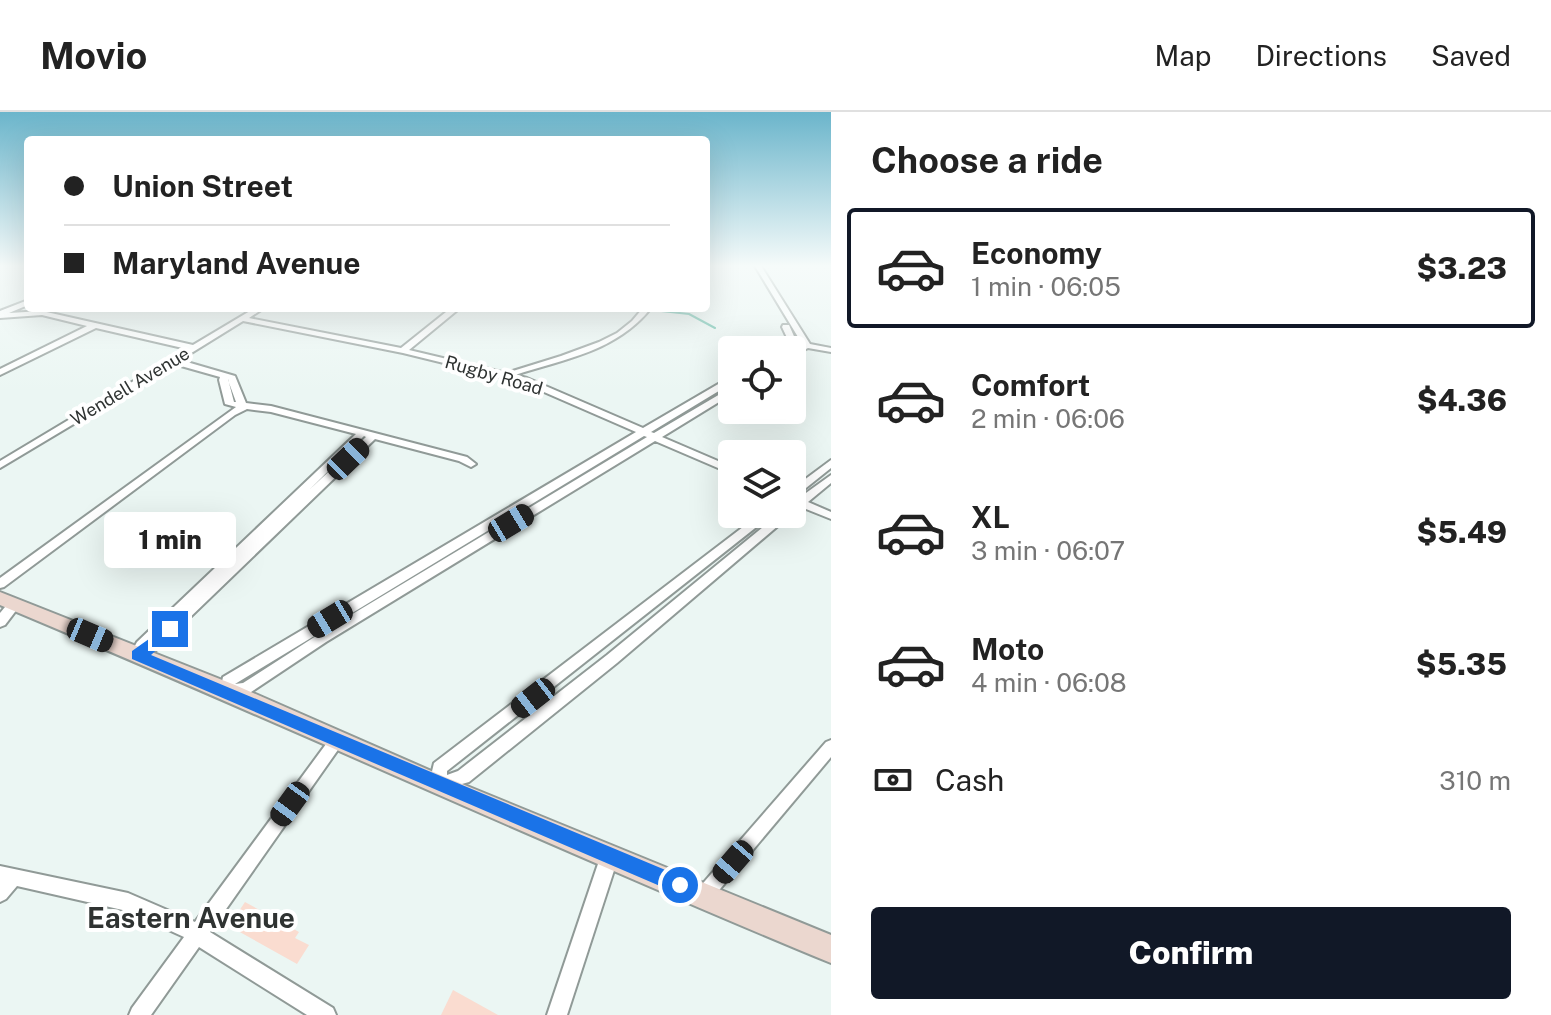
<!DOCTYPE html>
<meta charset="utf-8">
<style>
body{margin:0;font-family:"Public Sans",sans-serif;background:#f2f2f2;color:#222;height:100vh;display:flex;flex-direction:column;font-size:30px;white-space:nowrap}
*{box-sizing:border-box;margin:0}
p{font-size:26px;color:#767676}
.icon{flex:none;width:44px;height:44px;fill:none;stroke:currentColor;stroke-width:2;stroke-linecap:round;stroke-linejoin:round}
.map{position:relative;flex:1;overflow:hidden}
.drawer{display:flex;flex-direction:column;background:#fff;width:720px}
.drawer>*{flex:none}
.guide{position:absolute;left:24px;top:24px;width:686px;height:176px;border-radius:8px;box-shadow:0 8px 32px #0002;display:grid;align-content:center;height:176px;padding:0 40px;background:#fff}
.buttons{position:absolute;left:718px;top:224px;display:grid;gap:16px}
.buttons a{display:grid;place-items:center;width:88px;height:88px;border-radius:8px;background:#fff;box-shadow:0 8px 32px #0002;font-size:40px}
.end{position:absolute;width:36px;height:36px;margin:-18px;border:10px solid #1a73e8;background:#fff;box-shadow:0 0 0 4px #fff}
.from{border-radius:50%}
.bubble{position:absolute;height:56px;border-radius:8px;background:#fff;box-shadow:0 8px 32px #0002;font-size:26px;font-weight:800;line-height:56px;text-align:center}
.car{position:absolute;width:24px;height:48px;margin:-24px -12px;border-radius:10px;box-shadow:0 0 6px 2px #0007;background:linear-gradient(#222 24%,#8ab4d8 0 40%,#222 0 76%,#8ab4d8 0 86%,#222 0)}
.guide b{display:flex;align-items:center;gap:28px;height:76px;font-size:30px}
.guide b+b{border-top:2px solid #e0e0e0}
.guide i{width:20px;height:20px;background:#222}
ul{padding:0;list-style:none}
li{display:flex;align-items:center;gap:24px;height:120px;margin:0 16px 12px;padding:0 24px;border:4px solid transparent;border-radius:8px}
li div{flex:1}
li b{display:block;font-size:30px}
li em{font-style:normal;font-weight:800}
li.active{border-color:#111827}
li>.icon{width:72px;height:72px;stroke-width:1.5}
h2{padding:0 40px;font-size:36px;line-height:96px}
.pay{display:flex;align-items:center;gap:20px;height:88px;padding:0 40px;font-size:30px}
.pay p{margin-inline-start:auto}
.button{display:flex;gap:16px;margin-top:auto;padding:16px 40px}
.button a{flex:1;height:92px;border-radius:8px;background:#111827;color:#fff;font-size:32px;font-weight:800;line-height:92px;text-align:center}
header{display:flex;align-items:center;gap:48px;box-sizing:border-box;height:112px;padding:0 40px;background:#fff;border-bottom:2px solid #e0e0e0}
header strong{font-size:38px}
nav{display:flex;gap:44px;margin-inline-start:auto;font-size:28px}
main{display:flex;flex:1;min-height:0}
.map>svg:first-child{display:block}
.green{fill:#fadcd0}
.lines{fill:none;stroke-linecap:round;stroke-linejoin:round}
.stream{stroke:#51b69f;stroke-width:2}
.street-casing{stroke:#909a97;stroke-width:4}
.secondary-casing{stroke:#909a97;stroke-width:4}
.street{fill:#fff;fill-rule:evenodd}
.secondary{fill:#ebd7cf;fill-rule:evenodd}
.route{fill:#1a73e8}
.labels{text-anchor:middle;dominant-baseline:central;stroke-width:8;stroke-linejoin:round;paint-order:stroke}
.far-street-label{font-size:18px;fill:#2f3332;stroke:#fff}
.near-neighbourhood-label{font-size:28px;font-weight:bold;fill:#2f3332;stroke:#fff}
</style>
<header>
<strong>Movio</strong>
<nav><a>Map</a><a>Directions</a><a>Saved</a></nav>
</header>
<main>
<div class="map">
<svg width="831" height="903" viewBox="0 0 831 903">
<rect width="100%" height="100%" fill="#ebf6f3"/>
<g class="green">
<polygon points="245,790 299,820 295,826 309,833 297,852 229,814"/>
<polygon points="453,878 498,903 441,903"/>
</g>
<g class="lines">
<polyline class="stream" points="652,198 689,202 715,216"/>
<defs>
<g id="street">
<polygon points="755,154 761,154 810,232 831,236 831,240 808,236 792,244 792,239 799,234 796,232 787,238 777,238 789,230 782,215 783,213 789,213 797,231 801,230"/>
<path d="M28,188v5l-19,8 33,-2 151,34 62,-37h9l-15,10 152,30 50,-40h9l-51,42 97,23 55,-17 38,-14 18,-9 15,-12 11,-13h8c-34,43 -86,51 -136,67l12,3 116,50 89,-52v7l-81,49 3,1 78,-46v7l-70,43 70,30v7l-77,-33 -329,201 -75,50 -24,4 -5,-1 -2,-4 3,-14 413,-245 -115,-50 -118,-29 -160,-32 -63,39 55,16 11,27 25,3 196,51 9,7 -5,3 -12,-6 -84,-22 -220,212 -18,9 -5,-1 -2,-4 7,-13 219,-208 -85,-22 -24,-3 -12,6 -231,172 -4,1v-10l236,-171 -11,-3 -6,-24 1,-3 -46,-13 -174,104v-7l187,-112 -91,-21 -96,47v-6l87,-43 -45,-11 -42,3v-7zM228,267v1l8,22h-2zM364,324l2,1 -57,53zM644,324l3,1 -331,199 -73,47 -8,1z"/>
<polygon points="831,348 831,356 796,384 792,385 792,377"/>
<polygon points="831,363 831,371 808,390 831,400 831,407 801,395 792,400 792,385 799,386"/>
<polygon points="760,402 773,402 447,659 447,663 458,659 607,543 779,402 792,402 617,551 469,670 437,679 431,677 429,672 434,651"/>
<polygon points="15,488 21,492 5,513 0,515 0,501 10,489"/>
<polygon points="337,622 342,624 345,628 342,632 210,820 333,896 336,903 307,903 199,835 151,903 129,903 132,896 184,825 127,799 17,774 6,787 0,790 0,754 128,781 195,810 332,624"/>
<polygon points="831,628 831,645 710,789 704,792 698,789 695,783 698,777 826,630"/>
<polygon points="610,735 616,737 619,743 567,903 547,903 601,743 604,737"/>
</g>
<path id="secondary" d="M0,480l235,93 210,92 386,158v28c-279,-115 -553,-242 -831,-358z"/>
</defs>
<use href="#street" class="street-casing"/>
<use href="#secondary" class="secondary-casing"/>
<use href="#street" class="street"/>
<use href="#secondary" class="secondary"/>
</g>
<linearGradient id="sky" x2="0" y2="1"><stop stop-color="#6bb5cb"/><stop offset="0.55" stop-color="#f6fbfa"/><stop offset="1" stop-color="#f6fbfa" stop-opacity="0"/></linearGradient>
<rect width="831" height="280" fill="url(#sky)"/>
<polygon class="route" points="170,512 175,513 175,521 151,543 687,767 690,773 687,780 680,783 674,780 132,547 132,539"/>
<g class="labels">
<g class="far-street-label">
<text transform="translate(494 263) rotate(16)">Rugby Road</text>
<text transform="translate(130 274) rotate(-31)">Wendell Avenue</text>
</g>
<g class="near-neighbourhood-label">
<text x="191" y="805">Eastern Avenue</text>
</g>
</g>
</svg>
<div class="buttons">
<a><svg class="icon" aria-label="locate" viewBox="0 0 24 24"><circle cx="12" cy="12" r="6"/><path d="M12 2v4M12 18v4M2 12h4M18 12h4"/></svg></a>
<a><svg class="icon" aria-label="layers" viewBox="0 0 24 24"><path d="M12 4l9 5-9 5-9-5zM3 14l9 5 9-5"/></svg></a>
</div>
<i class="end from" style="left:680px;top:773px"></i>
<i class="end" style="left:170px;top:517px"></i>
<div class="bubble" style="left:104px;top:400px;width:132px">1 min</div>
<i class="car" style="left:348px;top:347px;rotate:46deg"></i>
<i class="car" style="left:511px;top:411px;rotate:59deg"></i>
<i class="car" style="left:330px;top:507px;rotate:239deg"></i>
<i class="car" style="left:90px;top:523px;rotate:113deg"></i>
<i class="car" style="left:533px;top:586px;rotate:232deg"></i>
<i class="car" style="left:290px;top:692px;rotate:216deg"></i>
<i class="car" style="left:733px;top:750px;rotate:221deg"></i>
<div class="guide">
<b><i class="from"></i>Union Street</b>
<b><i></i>Maryland Avenue</b>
</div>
</div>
<section class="drawer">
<h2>Choose a ride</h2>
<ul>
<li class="active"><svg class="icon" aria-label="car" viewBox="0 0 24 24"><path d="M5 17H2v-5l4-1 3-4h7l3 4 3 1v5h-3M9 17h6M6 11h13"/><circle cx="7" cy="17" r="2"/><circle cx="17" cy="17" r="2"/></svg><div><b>Economy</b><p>1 min · 06:05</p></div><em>$3.23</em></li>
<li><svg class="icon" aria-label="car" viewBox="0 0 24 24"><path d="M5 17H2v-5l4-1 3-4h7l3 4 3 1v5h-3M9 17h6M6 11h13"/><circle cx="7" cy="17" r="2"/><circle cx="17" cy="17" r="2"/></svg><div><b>Comfort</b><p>2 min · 06:06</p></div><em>$4.36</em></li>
<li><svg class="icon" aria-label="car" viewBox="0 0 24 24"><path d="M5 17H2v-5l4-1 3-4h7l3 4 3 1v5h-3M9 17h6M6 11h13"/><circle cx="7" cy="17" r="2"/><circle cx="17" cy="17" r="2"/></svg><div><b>XL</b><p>3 min · 06:07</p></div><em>$5.49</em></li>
<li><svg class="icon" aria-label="car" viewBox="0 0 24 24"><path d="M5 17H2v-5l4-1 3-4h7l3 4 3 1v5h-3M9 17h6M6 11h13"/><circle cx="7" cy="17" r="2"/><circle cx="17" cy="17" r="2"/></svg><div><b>Moto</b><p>4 min · 06:08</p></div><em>$5.35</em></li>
</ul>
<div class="pay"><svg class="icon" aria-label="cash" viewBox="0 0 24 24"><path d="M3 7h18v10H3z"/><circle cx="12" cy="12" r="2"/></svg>Cash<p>310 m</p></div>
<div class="button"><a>Confirm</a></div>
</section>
</main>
